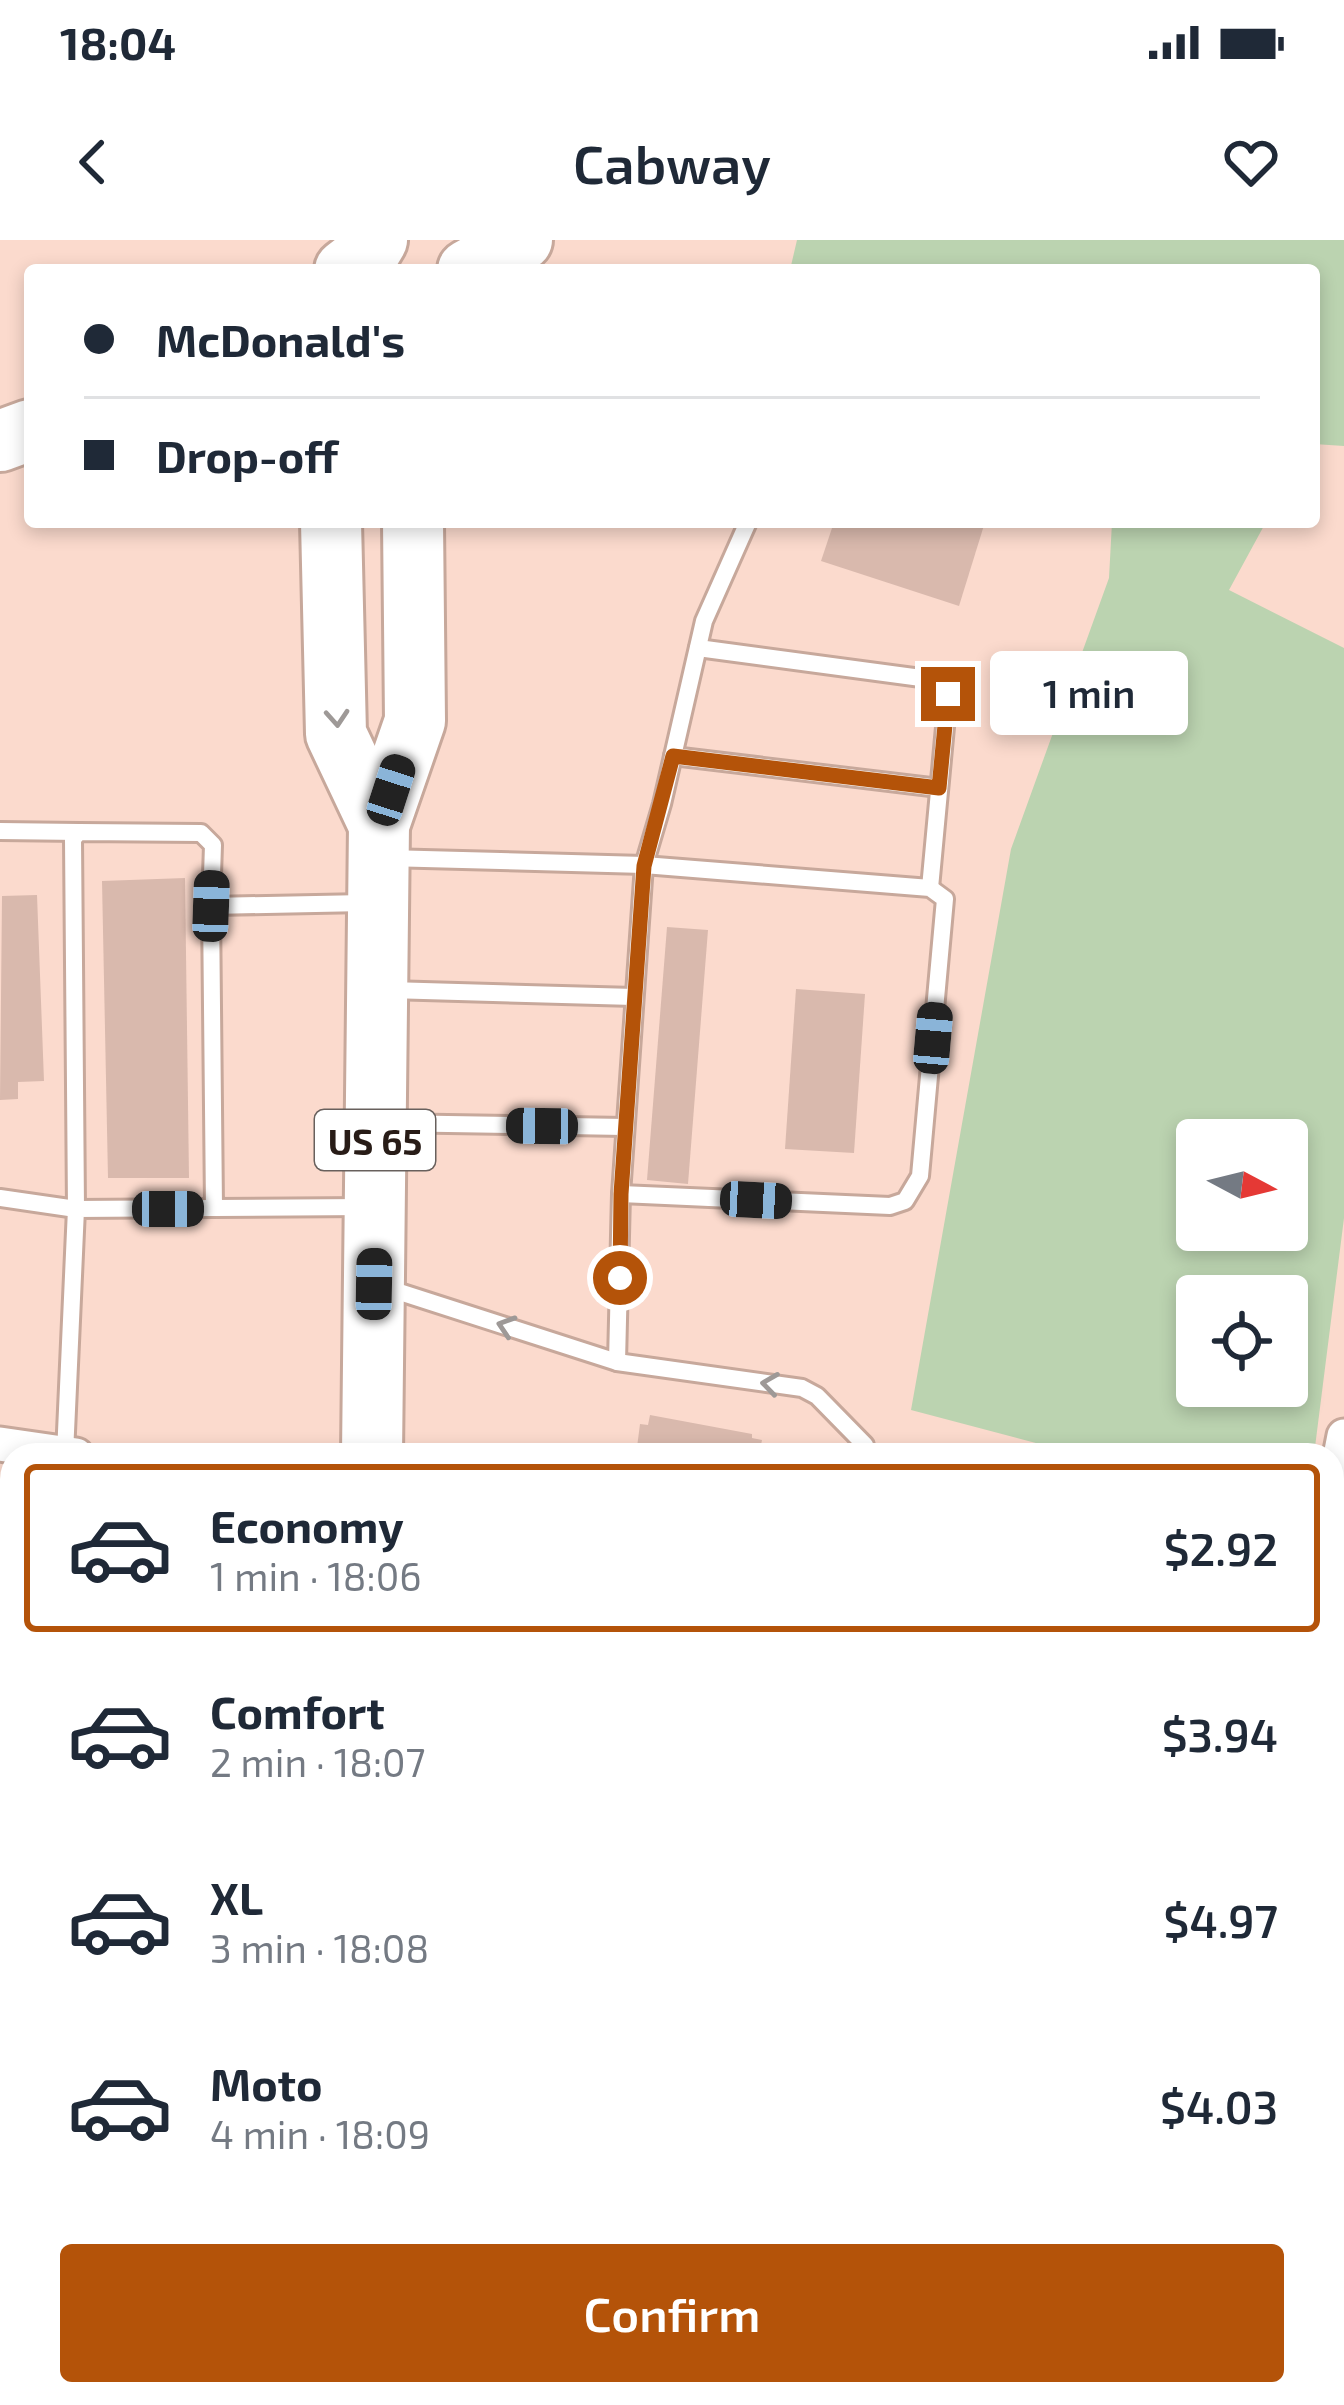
<!DOCTYPE html>
<meta charset="utf-8">
<style>
body{margin:0;font-family:"Exo 2",sans-serif;background:#f6f6f7;color:#1f2937;height:100vh;display:flex;flex-direction:column;font-size:45px;white-space:nowrap}
*{box-sizing:border-box;margin:0}
p{font-size:39px;color:#747a83}
.icon{flex:none;width:66px;height:66px;fill:none;stroke:currentColor;stroke-width:2;stroke-linecap:round;stroke-linejoin:round}
.map{position:relative;flex:1;overflow:hidden}
.sheet{position:absolute;left:0px;top:1203px;width:1344px;height:963px;display:flex;flex-direction:column;background:#fff;border-radius:36px 36px 0 0;box-shadow:0 6px 18px #0003}
.sheet>*{flex:none}
.hud{position:absolute;left:24px;top:24px;width:1296px;height:264px;border-radius:12px;box-shadow:0 6px 18px #0003;display:grid;align-content:center;height:264px;padding:0 60px;background:#fff}
.needle{width:78px;rotate:97deg}
.fabs{position:absolute;left:1176px;top:879px;display:grid;gap:24px}
.fabs a{display:grid;place-items:center;width:132px;height:132px;border-radius:12px;background:#fff;box-shadow:0 6px 18px #0003;font-size:60px}
.end{position:absolute;width:54px;height:54px;margin:-27px;border:15px solid #b45309;background:#fff;box-shadow:0 0 0 6px #fff}
.from{border-radius:50%}
.bubble{position:absolute;height:84px;border-radius:12px;background:#fff;box-shadow:0 6px 18px #0003;font-size:39px;font-weight:600;line-height:84px;text-align:center}
.car{position:absolute;width:36px;height:72px;margin:-36px -18px;border-radius:15px;box-shadow:0 0 9px 3px #0007;background:linear-gradient(#222 24%,#8ab4d8 0 40%,#222 0 76%,#8ab4d8 0 86%,#222 0)}
.hud b{display:flex;align-items:center;gap:42px;height:114px;font-size:45px}
.hud b+b{border-top:3px solid #e0e1e3}
.hud i{width:30px;height:30px;background:#1f2937}
ul{padding:21px 0 0;list-style:none}
li{display:flex;align-items:center;gap:36px;height:168px;margin:0 24px 18px;padding:0 36px;border:6px solid transparent;border-radius:12px}
li div{flex:1}
li b{display:block;font-size:45px}
li em{font-style:normal;font-weight:600}
li.active{border-color:#b45309}
li>.icon{width:108px;height:108px;stroke-width:1.5}
.action{display:flex;gap:24px;margin-top:auto;padding:24px 60px}
.action a{flex:1;height:138px;border-radius:12px;background:#b45309;color:#fff;font-size:48px;font-weight:600;line-height:138px;text-align:center}
.status{display:flex;justify-content:space-between;align-items:center;height:84px;padding:0 60px;background:#fff;direction:ltr}
.status svg{height:33px;fill:currentColor}
header{display:flex;justify-content:space-between;align-items:center;height:156px;padding:0 60px;background:#fff;font-size:54px;font-weight:600}
.map>svg:first-child{display:block}
.commercial{fill:#ebd2ca}
.green{fill:#bbd3b0;fill-rule:evenodd}
.building{fill:#d9b9ad}
.lines{fill:none;stroke-linecap:round;stroke-linejoin:round}
.lane-casing{stroke:#c7a89b;stroke-width:22}
.street-casing{stroke:#c7a89b;stroke-width:39}
.secondary-casing{stroke:#c7a89b;stroke-width:54}
.highway-casing{stroke:#c7a89b;stroke-width:66}
.lane{stroke:#fff;stroke-width:16}
.street{stroke:#fff;stroke-width:33}
.secondary{stroke:#fff;stroke-width:48}
.highway{stroke:#fff;stroke-width:60}
.oneway{stroke:#9e9997}
.route{stroke:#b45309;stroke-width:15}
.labels{text-anchor:middle;dominant-baseline:central;stroke-width:10;stroke-linejoin:round;paint-order:stroke}
.shield{fill:#fff;stroke:#68605d;stroke-width:3}
.shield-label{font-size:36px;font-weight:bold;fill:#281c17}
</style>
<div class="status"><b>18:04</b><svg viewBox="0 0 49 12"><path d="M0 12V9h3v3zM5 12V6h3v6zM10 12V3h3v9zM15 12V0h3v12zM26 1h20v11H26zM47 4h2v5h-2z"/></svg></div>
<header><svg class="icon" aria-label="back" viewBox="0 0 24 24"><path d="M15 5l-7 7 7 7"/></svg>Cabway<svg class="icon" aria-label="heart" viewBox="0 0 24 24"><path d="M12 20l-8-8c-3-5 5-10 8-4 3-6 11-1 8 4z"/></svg></header>
<div class="map">
<svg width="1344" height="2165" viewBox="0 0 1344 2165">
<rect width="100%" height="100%" fill="#fbdacd"/>
<polygon class="commercial" points="0,1276 12,1278 12,2154 246,2154 246,2165 0,2165"/>
<g class="green">
<polygon points="797,0 1344,0 1344,206 1314,204 1314,30 790,30"/>
<path d="M1112,282h154l-37,68 115,58v570l-30,237h-233l-170,-45 100,-561 98,-271zM1197,900h90v90h-90zM1197,1056h90v90h-90z"/>
</g>
<g class="building">
<polygon points="834,282 985,282 959,366 821,321"/>
<polygon points="185,638 189,938 108,938 102,641"/>
<polygon points="37,655 44,841 18,842 18,859 0,860 2,656"/>
<polygon points="667,687 708,690 688,944 647,940"/>
<polygon points="796,749 865,754 854,913 785,909"/>
<polygon points="650,1175 752,1194 752,1198 762,1200 759,1215 636,1215 640,1184 648,1185"/>
</g>
<g class="lines">
<defs>
<g id="lane">
<polyline points="698,408 936,440 948,455 930,648"/>
<polyline points="673,516 939,548"/>
<polyline points="0,591 79,592"/>
<polyline points="386,618 644,625 930,648 945,659 920,936 905,961 890,966 621,954"/>
<polyline points="365,663 211,666 214,968 367,967"/>
<polyline points="389,750 634,757"/>
<polyline points="386,883 625,887"/>
<polyline points="0,958 76,969 73,599 79,592 201,593 213,605 211,666"/>
<polyline points="384,1047 617,1122 802,1148 817,1156 865,1205 866,1215"/>
<polyline points="617,1122 621,954 644,625 662,564 704,381 748,282"/>
<polyline points="65,1214 76,969 214,968"/>
<polyline points="0,1309 12,1311"/>
<polyline points="0,1697 12,1607"/>
<polyline points="0,2052 12,2053"/>
<polyline points="546,2165 547,2154"/>
</g>
<g id="street">
<polyline points="0,1204 76,1215"/>
<polyline points="1332,1257 1344,1196"/>
<polyline points="1332,1963 1344,1978"/>
</g>
<polyline id="secondary" points="41,2165 42,2154"/>
<g id="highway">
<polyline points="345,30 371,10 377,0"/>
<polyline points="468,30 522,0"/>
<polyline points="0,201 30,190"/>
<polyline points="331,282 336,494 379,585"/>
<polyline points="372,1215 379,585 415,481 413,282"/>
<polyline points="295,2154 309,2165"/>
<polyline points="367,2154 367,2165"/>
</g>
</defs>
<use href="#lane" class="lane-casing"/>
<use href="#street" class="street-casing"/>
<use href="#secondary" class="secondary-casing"/>
<use href="#highway" class="highway-casing"/>
<use href="#lane" class="lane"/>
<use href="#street" class="street"/>
<use href="#secondary" class="secondary"/>
<use href="#highway" class="highway"/>
</g>
<defs><path id="oneway-chevron" d="M-2-3.5L2.5 0L-2 3.5" fill="none" stroke-width="1.6" stroke-linecap="round" stroke-linejoin="round" transform="scale(3)"/></defs>
<g class="oneway">
<use href="#oneway-chevron" transform="translate(337 478) rotate(86)"/>
<use href="#oneway-chevron" transform="translate(506 1086) rotate(-162)"/>
<use href="#oneway-chevron" transform="translate(770 1144) rotate(-172)"/>
</g>
<g class="lines">
<polyline class="route" points="620,1038 621,954 644,626 673,516 939,548 948,454"/>
</g>
<g class="labels">
<rect class="shield" x="315" y="870" width="120" height="60" rx="9"/>
<g class="shield-label">
<text x="375" y="900">US 65</text>
</g>
</g>
</svg>
<div class="fabs">
<a><svg class="needle" viewBox="-14 -14 28 28"><path d="M0-13l5 13h-10z" fill="#e53935"/><path d="M0 13l5-13h-10z" fill="#747a83"/></svg></a>
<a><svg class="icon" aria-label="locate" viewBox="0 0 24 24"><circle cx="12" cy="12" r="6"/><path d="M12 2v4M12 18v4M2 12h4M18 12h4"/></svg></a>
</div>
<i class="end from" style="left:620px;top:1038px"></i>
<i class="end" style="left:948px;top:454px"></i>
<div class="bubble" style="left:990px;top:411px;width:198px">1 min</div>
<i class="car" style="left:391px;top:550px;rotate:18deg"></i>
<i class="car" style="left:211px;top:666px;rotate:2deg"></i>
<i class="car" style="left:933px;top:798px;rotate:5deg"></i>
<i class="car" style="left:542px;top:886px;rotate:271deg"></i>
<i class="car" style="left:756px;top:960px;rotate:93deg"></i>
<i class="car" style="left:168px;top:969px;rotate:90deg"></i>
<i class="car" style="left:374px;top:1044px;rotate:1deg"></i>
<div class="hud">
<b><i class="from"></i>McDonald's</b>
<b><i></i>Drop-off</b>
</div>
<section class="sheet">
<ul>
<li class="active"><svg class="icon" aria-label="car" viewBox="0 0 24 24"><path d="M5 17H2v-5l4-1 3-4h7l3 4 3 1v5h-3M9 17h6M6 11h13"/><circle cx="7" cy="17" r="2"/><circle cx="17" cy="17" r="2"/></svg><div><b>Economy</b><p>1 min · 18:06</p></div><em>$2.92</em></li>
<li><svg class="icon" aria-label="car" viewBox="0 0 24 24"><path d="M5 17H2v-5l4-1 3-4h7l3 4 3 1v5h-3M9 17h6M6 11h13"/><circle cx="7" cy="17" r="2"/><circle cx="17" cy="17" r="2"/></svg><div><b>Comfort</b><p>2 min · 18:07</p></div><em>$3.94</em></li>
<li><svg class="icon" aria-label="car" viewBox="0 0 24 24"><path d="M5 17H2v-5l4-1 3-4h7l3 4 3 1v5h-3M9 17h6M6 11h13"/><circle cx="7" cy="17" r="2"/><circle cx="17" cy="17" r="2"/></svg><div><b>XL</b><p>3 min · 18:08</p></div><em>$4.97</em></li>
<li><svg class="icon" aria-label="car" viewBox="0 0 24 24"><path d="M5 17H2v-5l4-1 3-4h7l3 4 3 1v5h-3M9 17h6M6 11h13"/><circle cx="7" cy="17" r="2"/><circle cx="17" cy="17" r="2"/></svg><div><b>Moto</b><p>4 min · 18:09</p></div><em>$4.03</em></li>
</ul>
<div class="action"><a>Confirm</a></div>
</section>
</div>
